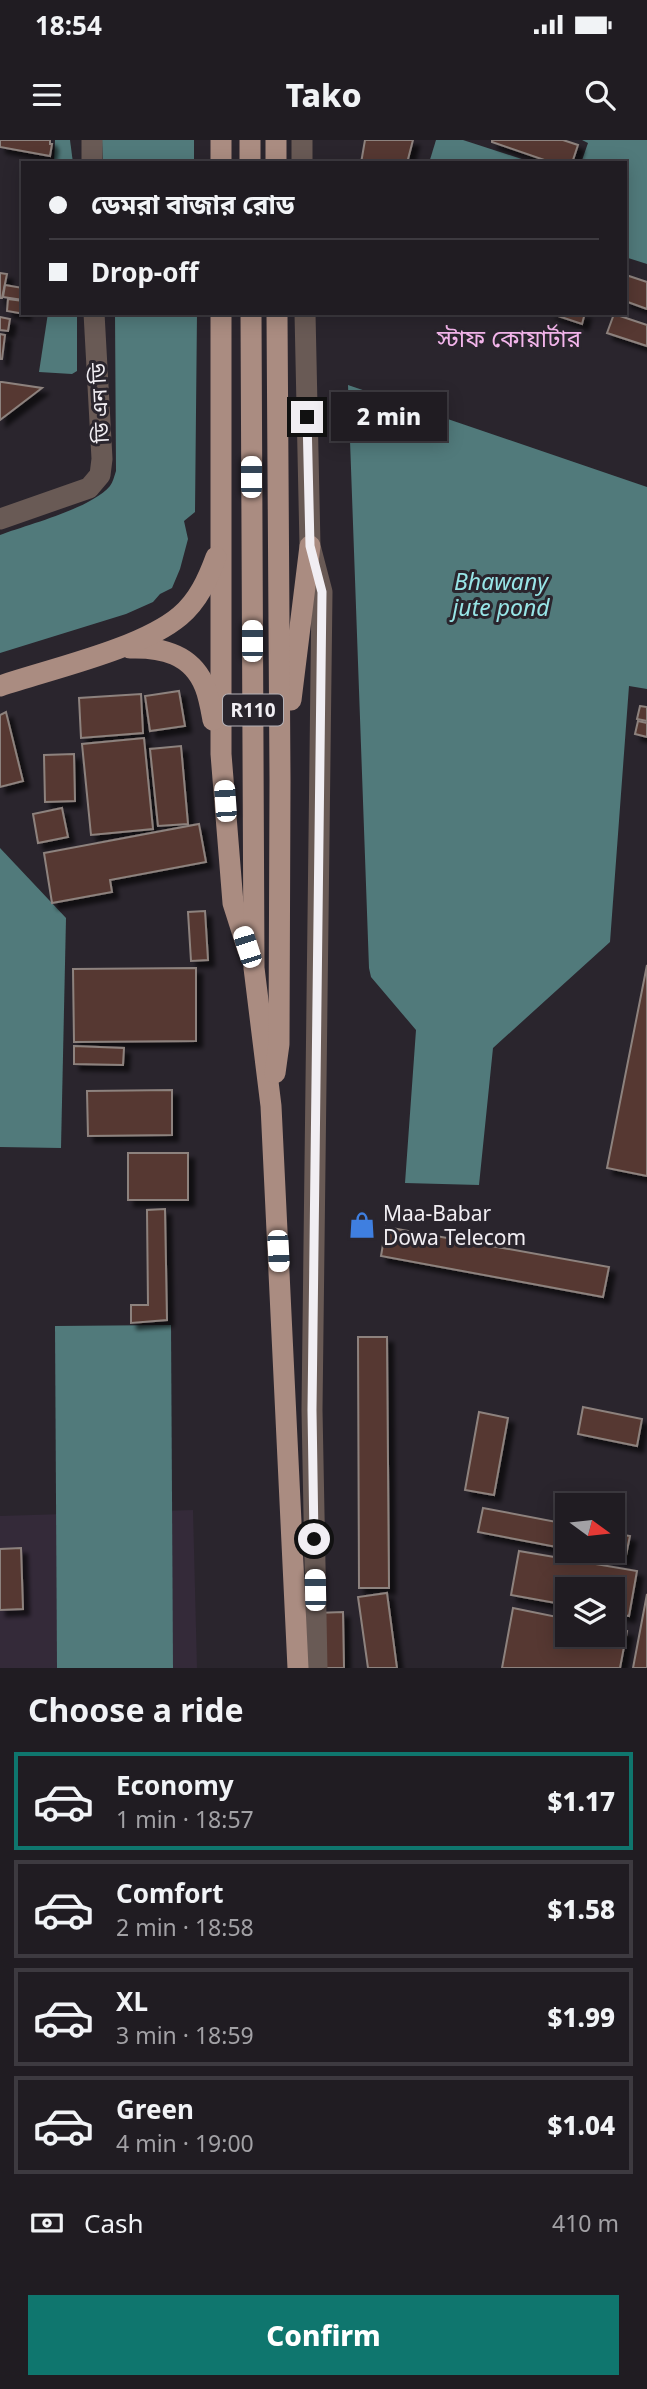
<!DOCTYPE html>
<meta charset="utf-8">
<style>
body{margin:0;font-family:"Noto Sans","Noto Sans Bengali",sans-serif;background:#28252a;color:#f1f3f6;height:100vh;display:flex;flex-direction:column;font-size:26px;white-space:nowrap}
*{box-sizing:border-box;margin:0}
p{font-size:23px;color:#a2a1a5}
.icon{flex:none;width:38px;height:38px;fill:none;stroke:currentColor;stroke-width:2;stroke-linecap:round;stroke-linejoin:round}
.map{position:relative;height:1528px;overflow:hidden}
.drawer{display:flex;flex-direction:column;background:#201c22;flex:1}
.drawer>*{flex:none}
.hud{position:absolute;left:21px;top:21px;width:606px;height:154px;border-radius:0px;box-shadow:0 4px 18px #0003,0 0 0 2px #3d3a40;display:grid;align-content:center;height:154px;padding:0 28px;background:#201c22}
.needle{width:46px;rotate:105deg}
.controls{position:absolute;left:555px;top:1353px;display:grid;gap:14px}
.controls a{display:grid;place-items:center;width:70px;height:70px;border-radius:0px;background:#201c22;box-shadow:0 4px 18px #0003,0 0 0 2px #3d3a40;font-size:35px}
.end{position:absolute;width:32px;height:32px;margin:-16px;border:9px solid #f1eef3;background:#111;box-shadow:0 0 0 4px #111}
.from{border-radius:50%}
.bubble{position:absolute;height:49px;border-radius:0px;background:#201c22;box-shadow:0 4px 18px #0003,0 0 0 2px #3d3a40;font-size:23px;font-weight:800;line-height:49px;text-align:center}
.car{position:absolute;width:21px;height:42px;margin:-21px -10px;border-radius:9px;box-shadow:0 0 5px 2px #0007;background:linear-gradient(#fff 24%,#345 0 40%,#fff 0 76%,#345 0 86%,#fff 0)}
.hud b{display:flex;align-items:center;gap:24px;height:66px;font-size:26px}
.hud b+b{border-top:2px solid #3d3a40}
.hud i{width:18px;height:18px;background:#f1f3f6}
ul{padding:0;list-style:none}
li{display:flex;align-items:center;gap:21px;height:98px;margin:0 14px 10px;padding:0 14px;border:4px solid #3d3a40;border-radius:0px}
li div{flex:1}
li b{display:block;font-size:26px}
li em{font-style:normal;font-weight:800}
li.selected{border-color:#0f766e}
li>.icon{width:63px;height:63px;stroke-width:1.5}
h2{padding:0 28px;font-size:32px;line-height:84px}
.pay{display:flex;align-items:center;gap:18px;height:77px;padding:0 28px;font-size:26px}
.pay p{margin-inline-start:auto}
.cta{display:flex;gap:14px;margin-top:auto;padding:14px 28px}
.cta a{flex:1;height:80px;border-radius:0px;background:#0f766e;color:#fff;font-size:28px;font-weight:800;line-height:80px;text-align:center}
.status{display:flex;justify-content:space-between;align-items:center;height:49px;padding:0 35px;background:#201c22;direction:ltr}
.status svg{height:19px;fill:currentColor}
header{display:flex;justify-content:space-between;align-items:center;height:91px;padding:0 28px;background:#201c22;font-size:32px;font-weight:800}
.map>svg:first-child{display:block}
.industrial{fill:#342a39}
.water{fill:#517a7b}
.building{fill:#573930;stroke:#8d827e;stroke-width:2;filter:url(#shadow)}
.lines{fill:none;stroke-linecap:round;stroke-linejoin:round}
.minor{stroke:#695a55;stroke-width:21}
.major{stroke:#aa8c81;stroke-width:21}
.route{stroke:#f1eef3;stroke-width:9}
.labels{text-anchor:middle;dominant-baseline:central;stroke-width:6;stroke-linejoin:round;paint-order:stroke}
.shield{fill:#2a252d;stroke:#b5b2b8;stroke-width:2}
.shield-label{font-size:19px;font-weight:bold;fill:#f1eef3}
.street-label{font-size:21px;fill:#f1eef3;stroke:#2a252d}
.poi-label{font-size:21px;fill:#f1eef3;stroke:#2a252d;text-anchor:start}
.water-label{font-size:23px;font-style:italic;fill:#98e5e7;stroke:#2a252d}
.quarter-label{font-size:24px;fill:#f3b5eb;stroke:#2a252d}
</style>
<div class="status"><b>18:54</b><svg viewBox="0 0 49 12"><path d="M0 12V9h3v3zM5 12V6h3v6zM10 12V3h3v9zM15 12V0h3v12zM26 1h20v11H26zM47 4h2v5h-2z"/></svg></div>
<header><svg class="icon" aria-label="menu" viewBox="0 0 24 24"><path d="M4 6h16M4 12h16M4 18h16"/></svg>Tako<svg class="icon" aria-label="search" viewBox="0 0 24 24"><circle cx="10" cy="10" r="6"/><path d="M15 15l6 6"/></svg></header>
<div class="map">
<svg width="647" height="1528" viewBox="0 0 647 1528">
<defs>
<filter id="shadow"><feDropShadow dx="6" dy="6" stdDeviation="2" flood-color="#0009"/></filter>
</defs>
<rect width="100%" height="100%" fill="#2a252d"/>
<polygon class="industrial" points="193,1370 197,1528 0,1528 0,1376"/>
<g class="water">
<polygon points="55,0 70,0 73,23 54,23"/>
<polygon points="102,0 194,0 194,23 103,23"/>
<polygon points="436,0 463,0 534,23 429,23"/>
<polygon points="582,0 647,0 647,124 625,117 625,23 581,23 588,3"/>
<polygon points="48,173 77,173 77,231 72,234 39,232"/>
<path d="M115,173h82l-2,199 -11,9 4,18 -8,30 -8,19 -12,6 -7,8 -27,12 -126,39v-118c29,-11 90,-26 110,-49 3,-4 4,-9 6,-15z"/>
<polygon points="348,245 647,347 647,549 629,546 610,802 493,908 479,1045 405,1043 416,890 371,837 369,828"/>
<polygon points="0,708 66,778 61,1008 0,1007"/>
<polygon points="171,1185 173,1528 57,1528 55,1186"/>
</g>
<g class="building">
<polygon points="0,0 50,0 50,4 52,4 50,16 0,7"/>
<polygon points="365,0 413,0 407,23 361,23"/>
<polygon points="492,0 563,0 578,5 572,23 553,23 492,2"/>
<polygon points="0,133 7,134 2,158 0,158"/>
<polygon points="626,135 647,142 647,169 625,161"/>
<polygon points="5,145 23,148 23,160 3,157"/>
<polygon points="8,159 23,161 25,174 7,171"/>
<polygon points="549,173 585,173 582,184"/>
<polygon points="614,174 647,185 647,206 607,193"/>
<polygon points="0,177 10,179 8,191 0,190"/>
<polygon points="0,194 5,195 2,219 0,219"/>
<polygon points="0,242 2,242 42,248 0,280"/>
<polygon points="179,551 185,586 150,591 145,556"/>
<polygon points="141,554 143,593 81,598 79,558"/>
<polygon points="640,566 647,567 647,581 637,579"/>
<polygon points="6,572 23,641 0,647 0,575"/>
<polygon points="638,581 647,583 647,597 635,594"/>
<polygon points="144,598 153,689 91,695 82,604"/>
<polygon points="181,606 188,684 158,686 150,609"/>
<polygon points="74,614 75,661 45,662 44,615"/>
<polygon points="62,668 68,697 38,703 33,674"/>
<polygon points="199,684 206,722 110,740 112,752 52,763 44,713"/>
<polygon points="205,771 208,820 191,821 188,772"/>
<polygon points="647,825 647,1036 607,1028"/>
<polygon points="196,828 196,901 74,902 73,829"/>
<polygon points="74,906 124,908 123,925 74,924"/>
<polygon points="172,950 172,995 88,996 87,951"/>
<rect x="128" y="1013" width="60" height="47"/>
<polygon points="165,1069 167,1180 131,1183 131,1165 148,1165 147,1070"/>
<polygon points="386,1087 609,1127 603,1157 381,1116"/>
<polygon points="358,1197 387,1197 389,1448 359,1448"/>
<polygon points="583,1267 642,1279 637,1306 578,1294"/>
<polygon points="479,1272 508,1278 494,1355 465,1350"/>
<polygon points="483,1368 567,1384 567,1409 478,1392"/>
<polygon points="612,1393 630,1396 625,1420 576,1410 612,1410"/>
<polygon points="21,1408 23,1469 0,1470 0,1409"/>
<polygon points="519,1411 637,1431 629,1476 612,1473 612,1449 567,1449 567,1465 511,1455"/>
<polygon points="387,1453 397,1528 368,1528 358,1457"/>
<polygon points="647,1454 647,1528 633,1528"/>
<polygon points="513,1468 567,1479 567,1494 612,1494 612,1488 627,1491 620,1528 502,1528"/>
<polygon points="343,1472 344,1528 317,1528 316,1473"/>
</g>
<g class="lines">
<g class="minor">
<polyline points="92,0 92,23"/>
<polyline points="302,0 302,23"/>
<polyline points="305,173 310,406 322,452 312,1270 317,1528"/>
<polyline points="0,379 89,348 100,335 102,319 94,173"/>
</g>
<g class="major">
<polyline points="250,0 250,23"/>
<polyline points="276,0 276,23"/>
<polyline points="221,23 221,0"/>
<polyline points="221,173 221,614 233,763 248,810"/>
<polyline points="251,173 254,828 271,966 298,1528"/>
<path d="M130,508c32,-1 62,6 75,39 4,10 6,22 8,33"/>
<path d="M0,546c50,-17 141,-37 180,-70 18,-15 28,-37 36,-59"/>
<polyline points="291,560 310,406"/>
<polyline points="275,933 279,904 280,640 277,173"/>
</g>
</g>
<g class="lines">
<polyline class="route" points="307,277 310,406 322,452 312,1270 314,1399"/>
</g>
<defs>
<symbol id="shop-bare" viewBox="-9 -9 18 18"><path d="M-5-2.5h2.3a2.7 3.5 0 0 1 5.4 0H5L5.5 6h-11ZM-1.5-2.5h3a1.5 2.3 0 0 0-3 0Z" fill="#3f7fe0" stroke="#2a252d" stroke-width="2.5" paint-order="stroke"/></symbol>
</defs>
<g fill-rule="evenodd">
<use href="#shop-bare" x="343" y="1066" width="38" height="38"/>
</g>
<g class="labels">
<rect class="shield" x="223" y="554.5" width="60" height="31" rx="5"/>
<g class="shield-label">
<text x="253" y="570">R110</text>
</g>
<g class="street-label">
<text transform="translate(99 263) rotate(-93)">ডি এন ডি</text>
</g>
<g class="poi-label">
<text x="383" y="1073">Maa-Babar<tspan x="383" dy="24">Dowa Telecom</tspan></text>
</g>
<g class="water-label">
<text x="501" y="441">Bhawany<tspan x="501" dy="26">jute pond</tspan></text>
</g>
<g class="quarter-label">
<text x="509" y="197">স্টাফ কোয়ার্টার</text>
</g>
</g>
</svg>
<div class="controls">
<a><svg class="needle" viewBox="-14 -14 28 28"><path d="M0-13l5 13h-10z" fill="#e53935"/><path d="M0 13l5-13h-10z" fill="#a2a1a5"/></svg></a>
<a><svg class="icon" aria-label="layers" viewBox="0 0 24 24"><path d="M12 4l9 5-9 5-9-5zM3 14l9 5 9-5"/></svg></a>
</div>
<i class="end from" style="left:314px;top:1399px"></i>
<i class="end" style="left:307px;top:277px"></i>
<div class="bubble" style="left:331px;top:252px;width:116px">2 min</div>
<i class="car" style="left:251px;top:337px;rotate:0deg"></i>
<i class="car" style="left:252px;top:501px;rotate:0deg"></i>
<i class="car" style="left:225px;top:661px;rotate:356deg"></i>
<i class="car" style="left:247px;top:807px;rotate:342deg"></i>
<i class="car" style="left:278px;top:1111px;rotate:177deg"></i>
<i class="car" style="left:315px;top:1450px;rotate:359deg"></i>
<div class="hud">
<b><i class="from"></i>ডেমরা বাজার রোড</b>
<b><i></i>Drop-off</b>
</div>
</div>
<section class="drawer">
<h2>Choose a ride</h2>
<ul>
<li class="selected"><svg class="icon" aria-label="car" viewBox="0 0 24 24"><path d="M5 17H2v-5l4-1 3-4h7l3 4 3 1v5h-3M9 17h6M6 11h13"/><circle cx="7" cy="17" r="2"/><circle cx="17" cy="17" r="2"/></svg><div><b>Economy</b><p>1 min · 18:57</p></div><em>$1.17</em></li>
<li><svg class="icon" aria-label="car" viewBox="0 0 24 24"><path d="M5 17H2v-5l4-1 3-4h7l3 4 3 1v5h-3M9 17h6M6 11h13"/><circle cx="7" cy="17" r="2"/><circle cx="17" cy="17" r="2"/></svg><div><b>Comfort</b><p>2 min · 18:58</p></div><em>$1.58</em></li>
<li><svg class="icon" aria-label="car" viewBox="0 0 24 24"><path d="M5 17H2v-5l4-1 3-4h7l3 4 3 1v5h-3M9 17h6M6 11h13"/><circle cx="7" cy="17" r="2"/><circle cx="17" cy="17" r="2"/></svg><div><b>XL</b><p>3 min · 18:59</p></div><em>$1.99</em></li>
<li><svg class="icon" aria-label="car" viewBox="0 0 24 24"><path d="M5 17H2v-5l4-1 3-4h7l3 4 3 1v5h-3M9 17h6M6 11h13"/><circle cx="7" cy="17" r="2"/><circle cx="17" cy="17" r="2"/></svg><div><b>Green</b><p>4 min · 19:00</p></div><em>$1.04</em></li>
</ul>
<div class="pay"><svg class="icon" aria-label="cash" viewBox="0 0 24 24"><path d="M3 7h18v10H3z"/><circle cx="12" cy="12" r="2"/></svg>Cash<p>410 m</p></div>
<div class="cta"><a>Confirm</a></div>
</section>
